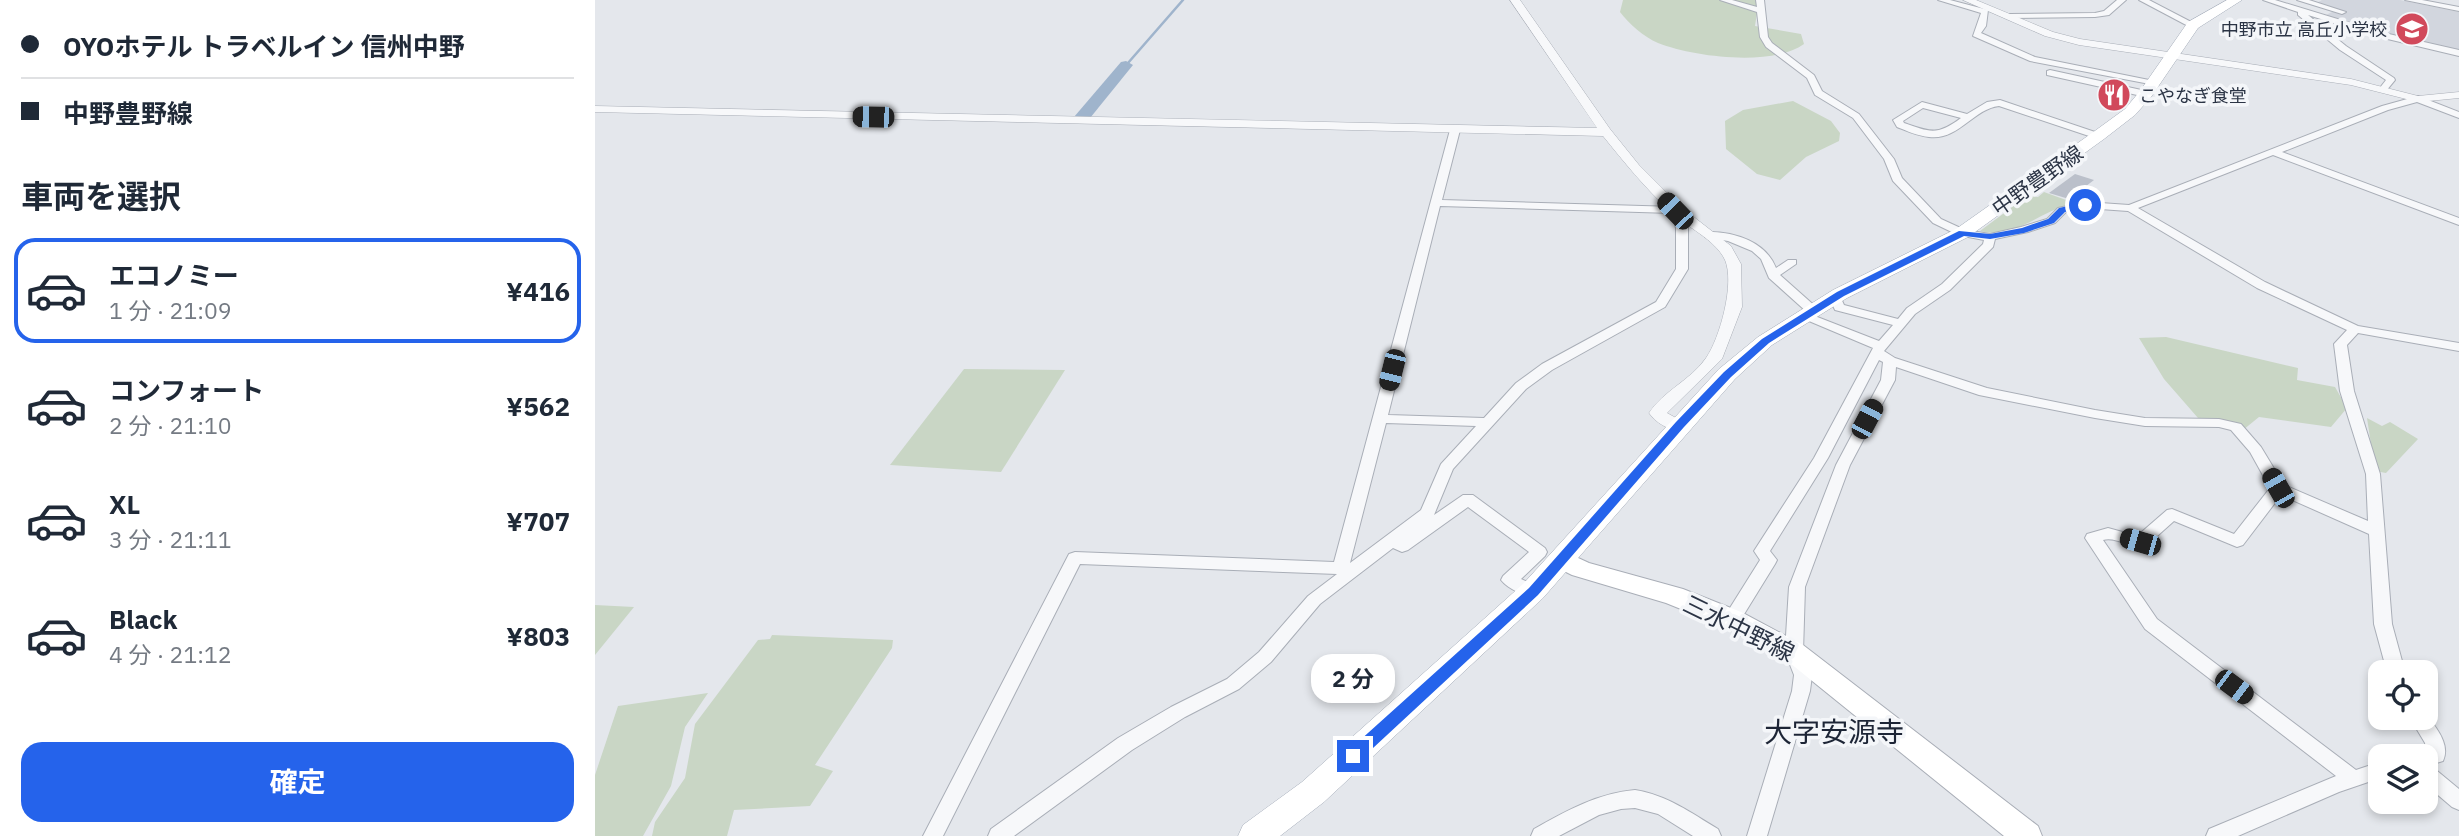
<!DOCTYPE html>
<html lang="ja">
<meta charset="utf-8">
<style>
body{margin:0;font-family:"IBM Plex Sans","Noto Sans JP",sans-serif;background:#f6f6f7;color:#1f2937;height:100vh;display:flex;flex-direction:column;font-size:26px;white-space:nowrap}
*{box-sizing:border-box;margin:0}
p{font-size:23px;color:#747a83}
.icon{flex:none;width:38px;height:38px;fill:none;stroke:currentColor;stroke-width:2;stroke-linecap:round;stroke-linejoin:round}
.map{position:relative;flex:1;overflow:hidden}
.drawer{display:flex;flex-direction:column;background:#fff;width:595px}
.drawer>*{flex:none}
.hud{display:grid;align-content:center;height:154px;padding:0 21px;background:#fff}
.tools{position:absolute;left:1773px;top:660px;display:grid;gap:14px}
.tools a{display:grid;place-items:center;width:70px;height:70px;border-radius:14px;background:#fff;box-shadow:0 4px 10px #0003;font-size:35px}
.end{position:absolute;width:32px;height:32px;margin:-16px;border:9px solid #2563eb;background:#fff;box-shadow:0 0 0 4px #fff}
.from{border-radius:50%}
.bubble{position:absolute;height:49px;border-radius:21px;background:#fff;box-shadow:0 4px 10px #0003;font-size:23px;font-weight:700;line-height:49px;text-align:center}
.car{position:absolute;width:21px;height:42px;margin:-21px -10px;border-radius:9px;box-shadow:0 0 5px 2px #0007;background:linear-gradient(#222 24%,#8ab4d8 0 40%,#222 0 76%,#8ab4d8 0 86%,#222 0)}
.hud b{display:flex;align-items:center;gap:24px;height:66px;font-size:26px}
.hud b+b{border-top:2px solid #e0e1e3}
.hud i{width:18px;height:18px;background:#1f2937}
ul{padding:0;list-style:none}
li{display:flex;align-items:center;gap:21px;height:105px;margin:0 14px 10px;padding:0 7px;border:4px solid transparent;border-radius:21px}
li div{flex:1}
li b{display:block;font-size:26px}
li em{font-style:normal;font-weight:700}
li.current{border-color:#2563eb}
li>.icon{width:63px;height:63px;stroke-width:1.5}
h2{padding:0 21px;font-size:32px;line-height:84px}
.button{display:flex;gap:14px;margin-top:auto;padding:14px 21px}
.button a{flex:1;height:80px;border-radius:21px;background:#2563eb;color:#fff;font-size:28px;font-weight:700;line-height:80px;text-align:center}
main{display:flex;flex:1;min-height:0}
.map>svg:first-child{display:block}
.built{fill:#d2d6de}
.green{fill:#c9d6c5}
.lines{fill:none;stroke-linecap:round;stroke-linejoin:round}
.stream{stroke:#9fb4cc;stroke-width:2.5}
.river{fill:#9fb4cc;fill-rule:evenodd}
.building{fill:#bbc0ca}
.minor-casing{stroke:#a9aeb7;stroke-width:2}
.tertiary-casing{stroke:#a9aeb7;stroke-width:1}
.secondary-casing{stroke:#a9aeb7;stroke-width:2}
.primary-casing{stroke:#a3abb8;stroke-width:1}
.minor{fill:#f7f8fa;fill-rule:evenodd}
.tertiary{fill:#f7f8fa;fill-rule:evenodd}
.secondary{fill:#fff;fill-rule:evenodd}
.primary{fill:#fff;fill-rule:evenodd}
.route{fill:#2563eb}
.labels{text-anchor:middle;dominant-baseline:central;stroke-width:7;stroke-linejoin:round;paint-order:stroke}
.far-poi-label{font-size:18px;fill:#2b3445;stroke:#f4f6f9;text-anchor:end}
.street-label{font-size:21px;fill:#2b3445;stroke:#f4f6f9}
.near-street-label{font-size:24px;fill:#2b3445;stroke:#f4f6f9}
.near-quarter-label{font-size:28px;fill:#1d2536;stroke:#f4f6f9}
</style>
<main>
<section class="drawer">
<div class="hud">
<b><i class="from"></i>OYOホテル トラベルイン 信州中野</b>
<b><i></i>中野豊野線</b>
</div>
<h2>車両を選択</h2>
<ul>
<li class="current"><svg class="icon" aria-label="car" viewBox="0 0 24 24"><path d="M5 17H2v-5l4-1 3-4h7l3 4 3 1v5h-3M9 17h6M6 11h13"/><circle cx="7" cy="17" r="2"/><circle cx="17" cy="17" r="2"/></svg><div><b>エコノミー</b><p>1 分 · 21:09</p></div><em>¥416</em></li>
<li><svg class="icon" aria-label="car" viewBox="0 0 24 24"><path d="M5 17H2v-5l4-1 3-4h7l3 4 3 1v5h-3M9 17h6M6 11h13"/><circle cx="7" cy="17" r="2"/><circle cx="17" cy="17" r="2"/></svg><div><b>コンフォート</b><p>2 分 · 21:10</p></div><em>¥562</em></li>
<li><svg class="icon" aria-label="car" viewBox="0 0 24 24"><path d="M5 17H2v-5l4-1 3-4h7l3 4 3 1v5h-3M9 17h6M6 11h13"/><circle cx="7" cy="17" r="2"/><circle cx="17" cy="17" r="2"/></svg><div><b>XL</b><p>3 分 · 21:11</p></div><em>¥707</em></li>
<li><svg class="icon" aria-label="car" viewBox="0 0 24 24"><path d="M5 17H2v-5l4-1 3-4h7l3 4 3 1v5h-3M9 17h6M6 11h13"/><circle cx="7" cy="17" r="2"/><circle cx="17" cy="17" r="2"/></svg><div><b>Black</b><p>4 分 · 21:12</p></div><em>¥803</em></li>
</ul>
<div class="button"><a>確定</a></div>
</section>
<div class="map">
<svg width="1864" height="836" viewBox="0 0 1864 836">
<rect width="100%" height="100%" fill="#e4e7ec"/>
<polygon class="built" points="1727,0 1805,0 1864,12 1864,52 1755,25 1731,15 1739,11 1720,4"/>
<g class="green">
<path d="M1028,0h136l-4,26 46,8 3,10c-32,23 -110,13 -146,-1 -14,-6 -29,-19 -38,-31z"/>
<polygon points="1198,101 1236,121 1245,133 1244,141 1211,157 1185,180 1162,174 1131,149 1130,121 1148,110"/>
<path d="M1449,192l22,8 3,5c-28,6 -56,35 -89,26l47,-35 11,1z"/>
<polygon points="1571,337 1703,368 1702,380 1740,387 1752,408 1736,427 1664,417 1648,430 1627,421 1603,418 1569,379 1544,338"/>
<polygon points="369,369 470,370 406,472 295,465"/>
<polygon points="1772,418 1787,426 1795,422 1823,439 1791,473 1780,471"/>
<polygon points="0,605 39,607 0,655"/>
<polygon points="177,635 298,640 297,648 220,765 238,771 215,806 139,810 132,836 57,836 60,822 90,778 100,724 163,640 175,639"/>
<polygon points="113,693 90,727 76,786 48,836 0,836 0,775 23,706"/>
</g>
<g class="lines">
<polyline class="stream" points="533,63 588,0"/>
<polygon class="river" points="531,61 538,65 491,123 479,123 479,117 526,62"/>
</g>
<polygon class="building" points="1480,174 1499,180 1474,199 1454,193"/>
<g class="lines">
<defs>
<g id="minor">
<path d="M1125,0h12l25,7 -1,-7h8l4,37 4,6 42,32 8,16 37,23 35,45 8,19 39,41 24,11 25,4 31,-7 26,-8 11,-11 28,-6 43,3 253,-99 36,-10 41,16v6l-42,-16 -29,8 -106,42 177,66v7l-186,-70 -135,53 127,74 93,44 101,17v8l-101,-18 -11,12 7,46 26,83 12,150 13,48h-18l-13,-48 -5,-90 -88,-39 -38,50 -6,2 -63,-26 -28,25c-15,4 -29,-10 -43,-6l54,79 199,151 24,-8v16l-41,14 -101,44h-32l3,-7 127,-53 -191,-147 -60,-91 2,-4 21,-6 29,8 30,-26 5,-1 62,25 36,-46 -20,-36 -19,-22 -12,-3 -74,-1 -50,-8 -116,-23 -83,-28 -1,13 -45,85 -45,122 -2,65 9,23 -2,16 -43,145h-20l45,-145 2,-16 -9,-23 4,-65 47,-122 45,-85 2,-18 -4,-2 -51,98 -58,93 7,9 -2,4 -37,60 -6,1 -6,-1 -3,-5 37,-59 -6,-9 60,-93 59,-110 -76,-32 6,-4 4,1 72,28 14,-16 -58,-15 -6,-13 2,-3h8l5,11 54,14 9,-11 35,-24 41,-40 1,-4 -26,-5 -25,-12 -40,-42 -9,-22 -31,-41 -38,-23 -8,-17 -41,-31 -6,-10 -3,-25zM1491,208l42,3 129,77 90,42 -13,14 6,47 26,83 2,47 -84,-36 -23,-38 -20,-23 -22,-5 -74,-1 -50,-8 -108,-22 -92,-30 -11,-7 31,-37 35,-24 43,-43 2,-8 33,-7 27,-9 11,-11z"/>
<polygon points="1343,0 1355,0 1393,10 1391,26 1386,33 1440,57 1564,82 1560,85 1435,61 1378,36 1386,13"/>
<polygon points="1522,0 1531,0 1514,15 1500,17 1415,18 1411,16 1415,14 1500,13 1509,11"/>
<polygon points="1544,0 1554,0 1602,25 1595,27"/>
<polygon points="1668,0 1680,0 1785,32 1864,50 1864,56 1780,36 1713,15 1751,46 1799,78 1800,80 1791,91 1785,91 1784,89 1791,80 1745,50 1703,15 1703,12"/>
<polygon points="1702,0 1714,0 1751,12 1747,14"/>
<polygon points="1810,0 1827,0 1864,7 1864,11"/>
<polygon points="1455,70 1551,91 1555,94 1551,97 1452,75 1452,71"/>
<path d="M1405,100l101,34 2,2 -8,2 -96,-32c-26,3 -41,35 -70,31 -11,-1 -22,-6 -32,-10l-4,-7 29,-18 45,12 20,-12zM1328,108l38,10c-24,18 -31,14 -57,5l-1,-2z"/>
<path d="M860,127l5,3 -18,70 234,7 5,3 7,18v41l-23,38 -113,63 -26,19 -73,80 -19,46 29,-20h10l72,53 2,4 -2,4 -24,23 18,8 2,4 -2,4c-11,4 -31,-6 -38,-15l2,-4 26,-24 -61,-45 -60,43 -6,2 -9,-4 -73,56 -49,58 -32,27 -54,28 -53,33 -118,86h-26l3,-7 127,-91 53,-31 56,-28 32,-27 49,-56 29,-22 -257,-10 -137,272h-20l146,-282 6,-2 259,10 116,-432zM845,206l232,7 4,15v41l-20,33 -114,62 -26,19 -32,35 -96,-3zM791,423l90,3 -35,38 -20,46 -71,53z"/>
<path d="M1114,232c26,0 57,10 67,36l12,-8h8v4l-16,11 36,32 2,3 -2,3h-8l-39,-35 -8,-19 -9,-8 -24,-10 -23,-4v-4z"/>
<path d="M1830,713c10,13 26,31 18,48l-13,4 29,24v21l-7,-3 -27,-23v-28h-8l9,-6 -1,-7 -15,-25h15z"/>
<path d="M1040,790c32,5 56,23 83,39l3,7h-28l-35,-22 -23,-6 -14,1 -22,6 -40,21h-28l3,-7c32,-18 64,-36 101,-39z"/>
</g>
<g id="tertiary">
<path d="M915,0h10l90,129 29,36 42,42 50,39 10,18 1,43 -20,52 -55,54 22,12 -3,4c-14,4 -29,-5 -37,-16 14,-22 42,-33 57,-55 14,-20 29,-75 19,-98 -10,-21 -39,-33 -55,-49 -25,-23 -46,-49 -67,-75l-1008,-24v-6l1002,22z"/>
<polygon points="1368,0 1381,0 1458,32 1485,39 1756,79 1823,96 1864,92 1864,98 1823,102 1756,85 1484,45 1450,36"/>
</g>
<polygon id="secondary" points="968,551 994,563 1088,589 1146,612 1208,645 1443,826 1447,836 1409,836 1190,659 1128,626 1071,603 977,575 959,566 956,560 959,554"/>
<polygon id="primary" points="1632,0 1647,0 1603,28 1556,97 1540,115 1509,139 1373,237 1252,298 1177,345 1140,379 948,598 729,802 685,836 643,836 648,825 707,782 928,584 1124,369 1163,337 1238,290 1361,229 1497,133 1530,109 1545,91 1593,22"/>
</defs>
<use href="#minor" class="minor-casing"/>
<use href="#tertiary" class="tertiary-casing"/>
<use href="#secondary" class="secondary-casing"/>
<use href="#primary" class="primary-casing"/>
<use href="#minor" class="minor"/>
<use href="#tertiary" class="tertiary"/>
<use href="#secondary" class="secondary"/>
<use href="#primary" class="primary"/>
</g>
<polygon class="route" points="1490,202 1494,207 1470,212 1459,223 1429,233 1395,239 1369,236 1249,296 1174,343 1136,377 1089,427 943,595 764,761 753,761 753,751 934,588 1081,422 1129,372 1167,339 1242,292 1364,231 1395,234 1427,228 1453,219 1464,208"/>
<defs>
<symbol id="school-disc" viewBox="-11 -11 22 22"><circle r="9.5" fill="#d1495b" stroke="#f4f6f9"/><path d="M0-5L7-2L0 1L-7-2ZM-4 1L0 2.5L4 1V4Q0 6-4 4Z" fill="#fff"/></symbol>
<symbol id="restaurant-disc" viewBox="-11 -11 22 22"><circle r="9.5" fill="#d1495b" stroke="#f4f6f9"/><path d="M-5-6h1v4h1v-4h1v4h1v-4h1v5L-1.5 .5V6h-2V.5L-5-1ZM5-6V6H3V1.5H1.5Q1.5-4 5-6Z" fill="#fff"/></symbol>
</defs>
<g fill-rule="evenodd">
<use href="#school-disc" x="1798" y="10" width="38" height="38"/>
<use href="#restaurant-disc" x="1500" y="76" width="38" height="38"/>
</g>
<g class="labels">
<g class="far-poi-label">
<text x="1792" y="29">中野市立 高丘小学校</text>
<text x="1544" y="95" text-anchor="start">こやなぎ食堂</text>
</g>
<g class="street-label">
<text transform="translate(1442 180) rotate(-35)">中野豊野線</text>
</g>
<g class="near-street-label">
<text transform="translate(1144 628) rotate(26)">三水中野線</text>
</g>
<g class="near-quarter-label">
<text x="1239" y="731">大字安源寺</text>
</g>
</g>
</svg>
<div class="tools">
<a><svg class="icon" aria-label="locate" viewBox="0 0 24 24"><circle cx="12" cy="12" r="6"/><path d="M12 2v4M12 18v4M2 12h4M18 12h4"/></svg></a>
<a><svg class="icon" aria-label="layers" viewBox="0 0 24 24"><path d="M12 4l9 5-9 5-9-5zM3 14l9 5 9-5"/></svg></a>
</div>
<i class="end from" style="left:1490px;top:205px"></i>
<i class="end" style="left:758px;top:756px"></i>
<div class="bubble" style="left:716px;top:654px;width:84px">2 分</div>
<i class="car" style="left:278px;top:117px;rotate:271deg"></i>
<i class="car" style="left:1080px;top:211px;rotate:316deg"></i>
<i class="car" style="left:797px;top:370px;rotate:194deg"></i>
<i class="car" style="left:1272px;top:419px;rotate:28deg"></i>
<i class="car" style="left:1683px;top:488px;rotate:330deg"></i>
<i class="car" style="left:1545px;top:542px;rotate:286deg"></i>
<i class="car" style="left:1639px;top:687px;rotate:127deg"></i>
</div>
</main>
